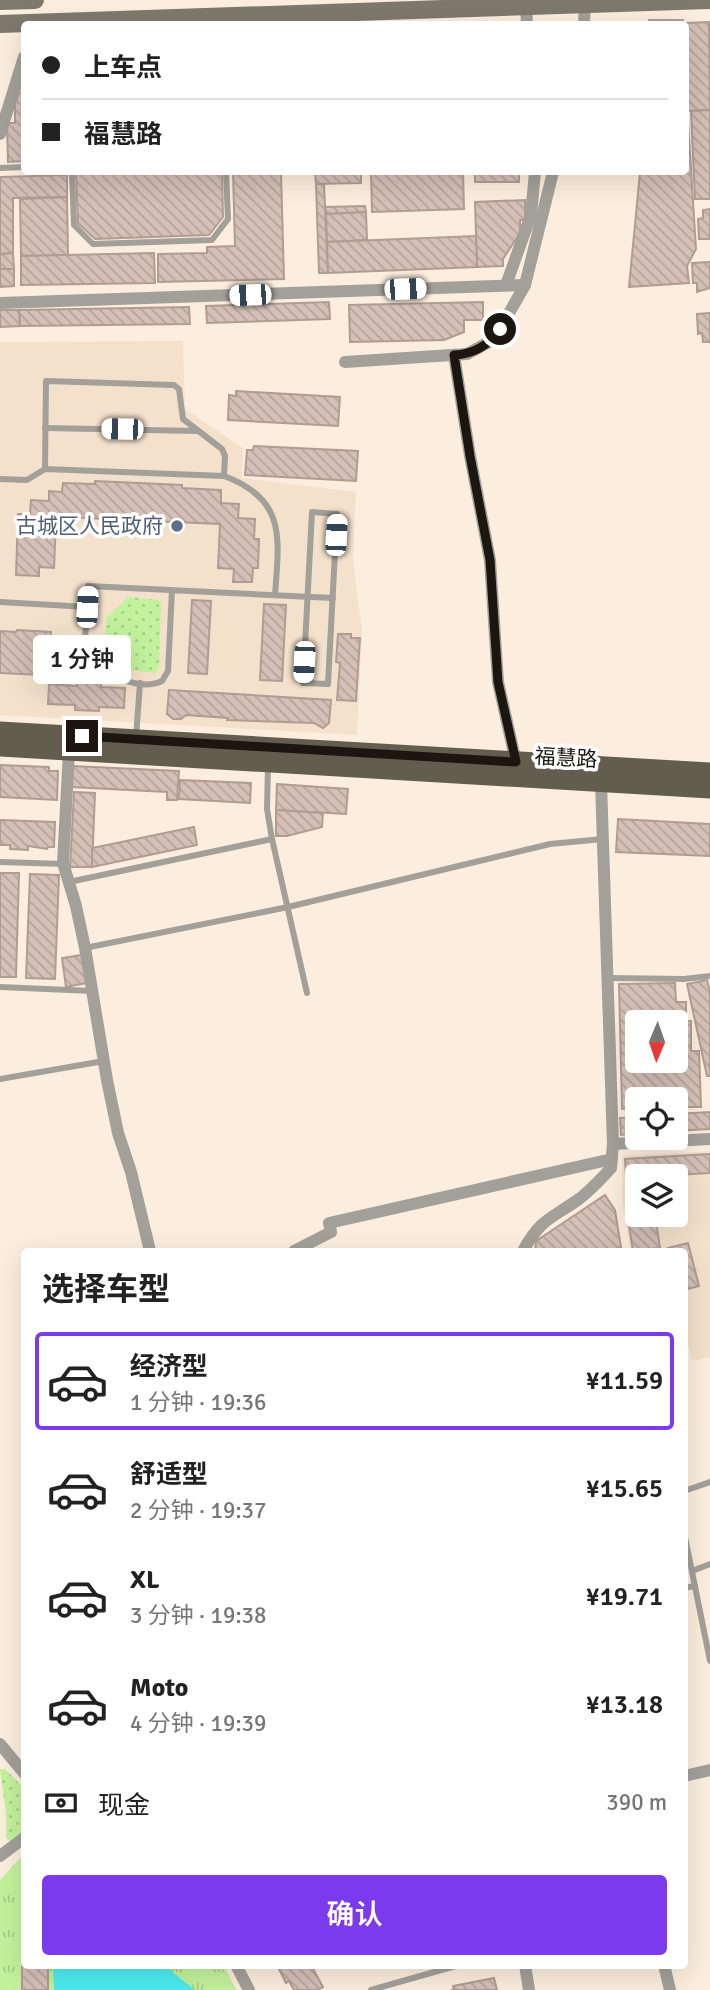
<!DOCTYPE html>
<html lang="zh">
<meta charset="utf-8">
<style>
body{margin:0;font-family:Signika,"Noto Sans SC",sans-serif;background:#f6f6f6;color:#222;height:100vh;display:flex;flex-direction:column;font-size:26px;white-space:nowrap}
*{box-sizing:border-box;margin:0}
p{font-size:23px;color:#767676}
.icon{flex:none;width:38px;height:38px;fill:none;stroke:currentColor;stroke-width:2;stroke-linecap:round;stroke-linejoin:round}
.map{position:relative;flex:1;overflow:hidden}
.sheet{position:absolute;left:21px;top:1248px;width:667px;height:721px;display:flex;flex-direction:column;background:#fff;border-radius:7px;box-shadow:0 7px 28px #0002}
.sheet>*{flex:none}
.guide{position:absolute;left:21px;top:21px;width:668px;height:154px;border-radius:7px;box-shadow:0 7px 28px #0002;display:grid;align-content:center;height:154px;padding:0 21px;background:#fff}
.needle{width:46px;rotate:182deg}
.fabs{position:absolute;left:625px;top:1010px;display:grid;gap:14px}
.fabs a{display:grid;place-items:center;width:63px;height:63px;border-radius:7px;background:#fff;box-shadow:0 7px 28px #0002;font-size:35px}
.end{position:absolute;width:32px;height:32px;margin:-16px;border:9px solid #1b1610;background:#fff;box-shadow:0 0 0 4px #fff}
.from{border-radius:50%}
.bubble{position:absolute;height:49px;border-radius:7px;background:#fff;box-shadow:0 7px 28px #0002;font-size:23px;font-weight:600;line-height:49px;text-align:center}
.car{position:absolute;width:21px;height:42px;margin:-21px -10px;border-radius:9px;box-shadow:0 0 5px 2px #0007;background:linear-gradient(#fff 24%,#345 0 40%,#fff 0 76%,#345 0 86%,#fff 0)}
.guide b{display:flex;align-items:center;gap:24px;height:66px;font-size:26px}
.guide b+b{border-top:2px solid #e0e0e0}
.guide i{width:18px;height:18px;background:#222}
ul{padding:0;list-style:none}
li{display:flex;align-items:center;gap:21px;height:98px;margin:0 14px 10px;padding:0 7px;border:4px solid transparent;border-radius:7px}
li div{flex:1}
li b{display:block;font-size:26px}
li em{font-style:normal;font-weight:600}
li.selected{border-color:#7c3aed}
li>.icon{width:63px;height:63px;stroke-width:1.5}
h2{padding:0 21px;font-size:32px;line-height:84px}
.pay{display:flex;align-items:center;gap:18px;height:77px;padding:0 21px;font-size:26px}
.pay p{margin-inline-start:auto}
.button{display:flex;gap:14px;margin-top:auto;padding:14px 21px}
.button a{flex:1;height:80px;border-radius:7px;background:#7c3aed;color:#fff;font-size:28px;font-weight:600;line-height:80px;text-align:center}
.map>svg:first-child{display:block}
.built{fill:#f4e1cb;fill-rule:evenodd}
.grass{fill:url(#grass-dots)}
.park{fill:url(#park-tufts)}
.water{fill:#4decf3}
.building{fill:url(#building-back-hatch);stroke:#b09c93;stroke-width:2;fill-rule:evenodd}
.lines{fill:none;stroke-linecap:round;stroke-linejoin:round}
.lane{stroke:#a2a098;stroke-width:6}
.street{stroke:#a2a098;stroke-width:12}
.secondary{stroke:#7d796d;stroke-width:18}
.primary{stroke:#625d4f;stroke-width:19}
.route{stroke:#1b1610;stroke-width:9}
.service-dot{fill:#5c6f8a;stroke:#fff;stroke-width:2.5}
.labels{text-anchor:middle;dominant-baseline:central;stroke-width:7;stroke-linejoin:round;paint-order:stroke}
.service-label{font-size:21px;fill:#4e5e75;stroke:#fff;text-anchor:end}
.street-label{font-size:21px;fill:#1b1610;stroke:#fff}
</style>
<div class="map">
<svg width="710" height="1990" viewBox="0 0 710 1990">
<defs>
<pattern id="grass-dots" width="8" height="8" patternUnits="userSpaceOnUse" patternTransform="scale(1.75)"><rect width="8" height="8" fill="#c3f29c"/><path d="M2 2h.1M6 6h.1" fill="none" stroke="#a7cf85" stroke-width="1.8" stroke-linecap="round"/></pattern>
<pattern id="park-tufts" width="24" height="20" patternUnits="userSpaceOnUse" patternTransform="scale(1.75)"><rect width="24" height="20" fill="#c3f29c"/><path d="M3 7l-1-3M5 7V3M7 7l1-3M15 17l-1-3M17 17v-4M19 17l1-3" fill="none" stroke="#a7cf85"/></pattern>
<pattern id="building-back-hatch" width="6" height="6" patternUnits="userSpaceOnUse" patternTransform="scale(1.75)"><rect width="6" height="6" fill="#d4c0b7"/><path d="M-1 5l2 2M0 0l6 6M5-1l2 2" fill="none" stroke="#b5a49c"/></pattern>
</defs>
<rect width="100%" height="100%" fill="#fceede"/>
<g class="built">
<polygon points="183,341 185,409 243,448 242,478 356,492 353,561 362,630 357,735 0,715 0,342"/>
<path d="M710,1151v206l-18,4 -8,-34v-76h-53l-9,-51v-44zM637,1176h39v38h-39z"/>
</g>
<g class="grass">
<polygon points="128,597 159,600 161,604 159,668 155,673 126,669 105,650 106,618"/>
<polygon points="0,1769 5,1769 24,1788 24,1832 10,1841 6,1838 6,1813"/>
</g>
<polygon class="park" points="24,1854 24,1965 224,1965 236,1990 0,1990 0,1880"/>
<polygon class="water" points="53,1965 168,1965 171,1971 195,1990 54,1990"/>
<g class="building">
<rect x="649" y="20" width="34" height="4"/>
<polygon points="709,22 710,110 688,111 685,23"/>
<polygon points="24,74 24,161 8,162 7,123 15,123 15,105"/>
<polygon points="686,89 696,249 687,266 689,283 629,287 640,172 686,172"/>
<polygon points="710,110 710,199 695,199 691,111"/>
<polygon points="76,172 222,172 223,217 209,235 95,239 78,223"/>
<polygon points="233,172 281,172 284,279 158,282 158,254 207,253 207,247 235,246"/>
<polygon points="315,172 361,172 361,183 316,184"/>
<polygon points="371,172 463,172 464,209 372,212"/>
<rect x="475" y="172" width="44" height="10"/>
<polygon points="67,175 67,197 13,198 13,253 0,254 0,177"/>
<polygon points="316,184 324,184 328,273 319,273"/>
<polygon points="67,197 68,255 21,256 20,199"/>
<polygon points="525,200 525,220 520,220 520,233 503,259 503,266 477,267 475,202"/>
<polygon points="365,206 366,212 326,214 325,207"/>
<polygon points="710,209 710,239 699,239 698,219 703,218 703,210"/>
<polygon points="366,212 367,240 327,242 326,214"/>
<polygon points="476,236 477,267 328,273 327,242"/>
<polygon points="13,253 14,269 0,269 0,254"/>
<polygon points="154,253 155,283 21,285 21,256"/>
<polygon points="710,262 710,288 697,292 697,283 693,283 692,263"/>
<polygon points="0,269 14,269 14,286 0,287"/>
<polygon points="329,302 330,319 207,323 206,306"/>
<polygon points="483,302 483,320 464,320 464,332 444,340 350,342 349,305"/>
<polygon points="189,307 190,324 20,326 19,310"/>
<polygon points="0,310 19,310 20,326 0,327"/>
<polygon points="710,313 710,342 703,342 702,333 698,334 697,314"/>
<polygon points="236,391 340,397 338,426 228,420 229,395 236,396"/>
<polygon points="254,446 358,451 356,481 245,475 247,450 253,450"/>
<polygon points="95,481 182,485 182,488 221,490 221,503 239,504 238,518 255,519 254,539 259,539 258,568 253,568 252,582 233,582 234,569 218,568 220,524 61,517 61,522 56,522 54,568 39,567 39,576 16,575 18,514 30,514 31,500 49,501 49,491 62,492 63,483 95,484"/>
<polygon points="192,600 211,601 207,674 188,673"/>
<polygon points="264,604 286,605 282,681 260,680"/>
<polygon points="17,630 51,632 49,666 42,666 42,675 0,673 0,631 16,632"/>
<polygon points="338,634 351,634 351,638 360,638 356,701 337,700 340,663 336,662"/>
<polygon points="77,677 101,679 101,687 125,688 124,708 99,707 99,711 75,710 75,705 48,704 49,684 77,686"/>
<polygon points="169,690 331,700 329,723 323,728 314,723 227,720 228,718 186,715 181,719 173,719 167,714"/>
<polygon points="0,765 49,767 49,771 58,771 57,800 0,797"/>
<polygon points="72,766 179,771 177,800 167,800 167,792 71,787"/>
<polygon points="180,780 251,783 250,803 179,799"/>
<polygon points="277,784 348,789 346,814 276,810"/>
<polygon points="74,792 95,793 92,867 70,867"/>
<polygon points="276,810 323,813 322,827 287,836 276,836"/>
<polygon points="618,819 710,824 710,856 616,852"/>
<polygon points="0,820 55,822 54,847 48,847 47,849 28,846 28,850 10,849 10,845 0,845"/>
<polygon points="194,827 197,845 92,867 92,848"/>
<polygon points="0,873 19,873 16,977 0,977"/>
<polygon points="30,874 59,875 55,979 26,978"/>
<polygon points="82,955 87,983 66,987 62,958"/>
<polygon points="707,980 710,992 710,1076 707,1076 687,984"/>
<path d="M675,983l1,19h10v19h5v30h8l2,56h-25v-8h-39v9l-15,1 -3,-125zM637,1022h39v38h-39z"/>
<polygon points="710,1112 710,1129 676,1131 676,1114"/>
<polygon points="637,1117 637,1133 621,1135 620,1118"/>
<polygon points="710,1154 710,1173 626,1178 625,1159"/>
<polygon points="626,1178 637,1178 637,1202 628,1203"/>
<polygon points="605,1195 615,1210 621,1247 609,1251 535,1251 536,1241"/>
<polygon points="637,1206 637,1214 655,1214 660,1248 633,1251 626,1207"/>
<polygon points="688,1243 699,1286 684,1290 684,1251 669,1251 668,1248"/>
<polygon points="22,1947 24,1947 24,1965 48,1965 48,1990 22,1990"/>
<polygon points="277,1965 311,1965 323,1987 317,1990 294,1990 289,1981 286,1983"/>
<polygon points="494,1978 497,1990 451,1990 454,1989 453,1986"/>
</g>
<g class="lines">
<g class="lane">
<polyline points="0,168 24,167"/>
<polyline points="72,172 74,225 93,244 212,240 228,219 226,172"/>
<polyline points="45,428 197,431"/>
<polyline points="45,469 46,381 174,385 179,389 183,419 222,449 225,456 224,476"/>
<path d="M0,479l27,1 18,-11 179,7c63,23 55,63 51,119"/>
<polygon points="312,512 337,514 328,684 303,683"/>
<path d="M172,590l-4,81 -6,10c-26,12 -56,-10 -78,-21l4,-74c82,4 163,8 245,12"/>
<polyline points="0,602 87,607"/>
<polyline points="136,737 140,683"/>
<polyline points="272,839 307,993"/>
<polyline points="0,862 64,864"/>
<polyline points="69,882 272,839 267,809 268,765"/>
<polyline points="85,948 288,907 550,844 603,839"/>
<polyline points="608,978 684,979 710,976"/>
<polyline points="0,987 92,991"/>
<polyline points="0,1079 104,1061"/>
<polyline points="684,1491 710,1482"/>
<polyline points="684,1532 710,1661"/>
<polyline points="692,1571 710,1564"/>
<polyline points="684,1588 695,1586"/>
<polyline points="371,1990 459,1965"/>
</g>
<g class="street">
<polyline points="526,5 527,24"/>
<polyline points="584,24 585,3"/>
<polyline points="0,134 24,57"/>
<polyline points="506,285 531,215 535,172"/>
<polyline points="0,303 525,285"/>
<polyline points="454,355 470,456 490,560 498,682 516,762"/>
<polyline points="345,362 467,354 489,342 500,329 525,285 553,172"/>
<polyline points="69,751 63,863 76,906 85,948 107,1080 118,1133 131,1172 150,1251"/>
<polyline points="613,1144 710,1139"/>
<polyline points="294,1251 331,1232 329,1223 612,1159"/>
<path d="M523,1251c18,-33 28,-32 56,-52 12,-9 22,-20 32,-31l2,-24 -12,-361"/>
<polyline points="0,1744 24,1773"/>
<polyline points="684,1776 710,1770"/>
<polyline points="0,1856 24,1838"/>
<polyline points="236,1965 249,1990"/>
<polyline points="525,1965 529,1990"/>
<polyline points="664,1965 670,1990"/>
</g>
<g class="secondary">
<polyline points="0,1 35,0"/>
<polyline points="0,24 708,0"/>
</g>
<g class="primary">
<polyline points="0,731 710,772"/>
<polyline points="0,747 710,789"/>
</g>
</g>
<g class="lines">
<path class="route" d="M82,736l434,26 -18,-80 -8,-122 -20,-104 -16,-101c21,-1 35,-10 46,-26"/>
</g>
<circle class="service-dot" cx="177" cy="526" r="7"/>
<g class="labels">
<g class="service-label">
<text x="163" y="526">古城区人民政府</text>
</g>
<g class="street-label">
<text transform="translate(566 758) rotate(3)">福慧路</text>
</g>
</g>
</svg>
<div class="fabs">
<a><svg class="needle" viewBox="-14 -14 28 28"><path d="M0-13l5 13h-10z" fill="#e53935"/><path d="M0 13l5-13h-10z" fill="#767676"/></svg></a>
<a><svg class="icon" aria-label="locate" viewBox="0 0 24 24"><circle cx="12" cy="12" r="6"/><path d="M12 2v4M12 18v4M2 12h4M18 12h4"/></svg></a>
<a><svg class="icon" aria-label="layers" viewBox="0 0 24 24"><path d="M12 4l9 5-9 5-9-5zM3 14l9 5 9-5"/></svg></a>
</div>
<i class="end from" style="left:500px;top:329px"></i>
<i class="end" style="left:82px;top:736px"></i>
<div class="bubble" style="left:33px;top:635px;width:98px">1 分钟</div>
<i class="car" style="left:405px;top:289px;rotate:88deg"></i>
<i class="car" style="left:250px;top:295px;rotate:268deg"></i>
<i class="car" style="left:122px;top:429px;rotate:271deg"></i>
<i class="car" style="left:336px;top:535px;rotate:3deg"></i>
<i class="car" style="left:87px;top:607px;rotate:3deg"></i>
<i class="car" style="left:304px;top:662px;rotate:183deg"></i>
<div class="guide">
<b><i class="from"></i>上车点</b>
<b><i></i>福慧路</b>
</div>
<section class="sheet">
<h2>选择车型</h2>
<ul>
<li class="selected"><svg class="icon" aria-label="car" viewBox="0 0 24 24"><path d="M5 17H2v-5l4-1 3-4h7l3 4 3 1v5h-3M9 17h6M6 11h13"/><circle cx="7" cy="17" r="2"/><circle cx="17" cy="17" r="2"/></svg><div><b>经济型</b><p>1 分钟 · 19:36</p></div><em>¥11.59</em></li>
<li><svg class="icon" aria-label="car" viewBox="0 0 24 24"><path d="M5 17H2v-5l4-1 3-4h7l3 4 3 1v5h-3M9 17h6M6 11h13"/><circle cx="7" cy="17" r="2"/><circle cx="17" cy="17" r="2"/></svg><div><b>舒适型</b><p>2 分钟 · 19:37</p></div><em>¥15.65</em></li>
<li><svg class="icon" aria-label="car" viewBox="0 0 24 24"><path d="M5 17H2v-5l4-1 3-4h7l3 4 3 1v5h-3M9 17h6M6 11h13"/><circle cx="7" cy="17" r="2"/><circle cx="17" cy="17" r="2"/></svg><div><b>XL</b><p>3 分钟 · 19:38</p></div><em>¥19.71</em></li>
<li><svg class="icon" aria-label="car" viewBox="0 0 24 24"><path d="M5 17H2v-5l4-1 3-4h7l3 4 3 1v5h-3M9 17h6M6 11h13"/><circle cx="7" cy="17" r="2"/><circle cx="17" cy="17" r="2"/></svg><div><b>Moto</b><p>4 分钟 · 19:39</p></div><em>¥13.18</em></li>
</ul>
<div class="pay"><svg class="icon" aria-label="cash" viewBox="0 0 24 24"><path d="M3 7h18v10H3z"/><circle cx="12" cy="12" r="2"/></svg>现金<p>390 m</p></div>
<div class="button"><a>确认</a></div>
</section>
</div>
